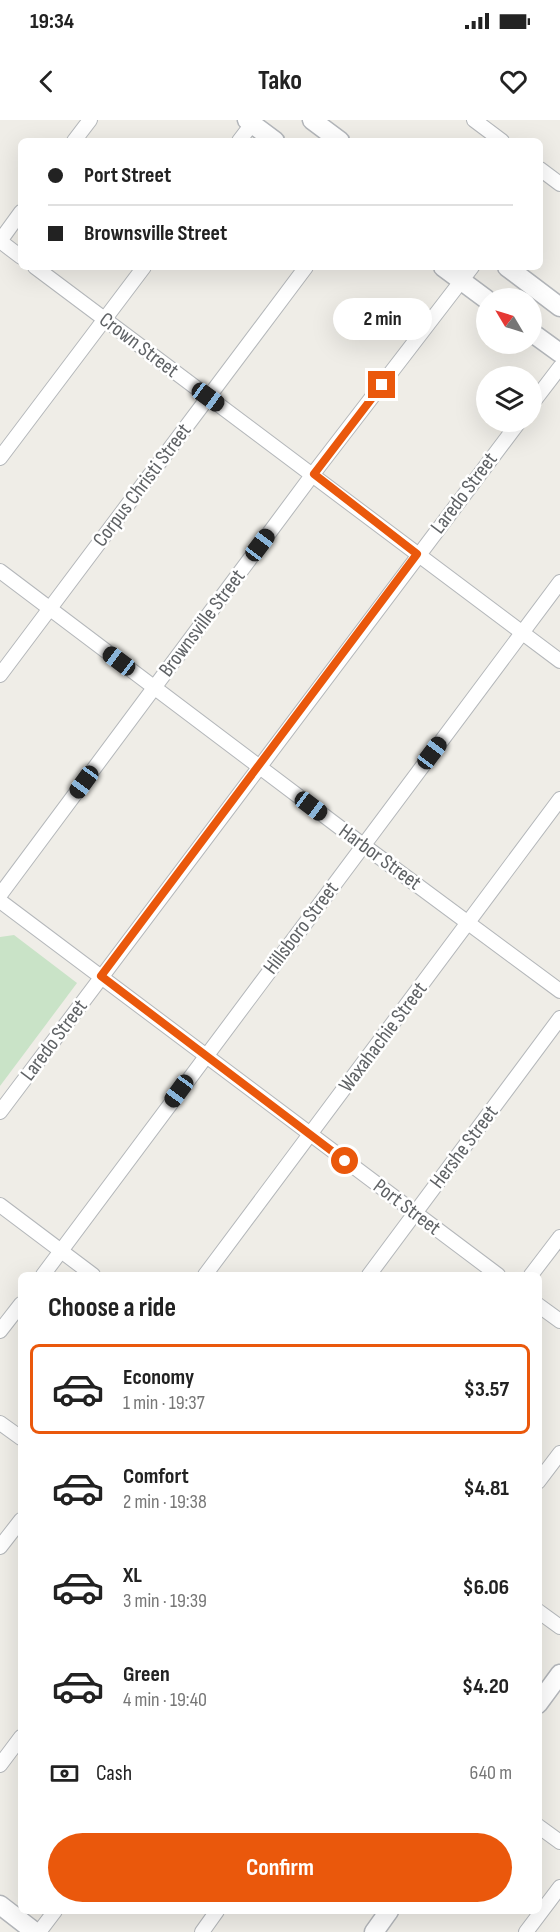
<!DOCTYPE html>
<meta charset="utf-8">
<style>
body{margin:0;font-family:"Sofia Sans Condensed",sans-serif;background:#f2f2f2;color:#222;height:100vh;display:flex;flex-direction:column;font-size:22px;white-space:nowrap}
*{box-sizing:border-box;margin:0}
p{font-size:20px;color:#767676}
.icon{flex:none;width:33px;height:33px;fill:none;stroke:currentColor;stroke-width:2;stroke-linecap:round;stroke-linejoin:round}
.map{position:relative;flex:1;overflow:hidden}
.panel{position:absolute;left:18px;top:1152px;width:524px;height:642px;display:flex;flex-direction:column;background:#fff;border-radius:9px;box-shadow:0 6px 24px #0002}
.panel>*{flex:none}
.hud{position:absolute;left:18px;top:18px;width:525px;height:132px;border-radius:9px;box-shadow:0 6px 24px #0002;display:grid;align-content:center;height:132px;padding:0 30px;background:#fff}
.needle{width:39px;rotate:308deg}
.controls{position:absolute;left:476px;top:168px;display:grid;gap:12px}
.controls a{display:grid;place-items:center;width:66px;height:66px;border-radius:50%;background:#fff;box-shadow:0 6px 24px #0002;font-size:30px}
.end{position:absolute;width:27px;height:27px;margin:-14px;border:8px solid #ea580c;background:#fff;box-shadow:0 0 0 3px #fff}
.from{border-radius:50%}
.bubble{position:absolute;height:42px;border-radius:21px;background:#fff;box-shadow:0 6px 24px #0002;font-size:20px;font-weight:700;line-height:42px;text-align:center}
.car{position:absolute;width:18px;height:36px;margin:-18px -9px;border-radius:8px;box-shadow:0 0 4px 2px #0007;background:linear-gradient(#222 24%,#8ab4d8 0 40%,#222 0 76%,#8ab4d8 0 86%,#222 0)}
.hud b{display:flex;align-items:center;gap:21px;height:57px;font-size:22px}
.hud b+b{border-top:2px solid #e0e0e0}
.hud i{width:15px;height:15px;background:#222}
ul{padding:0;list-style:none}
li{display:flex;align-items:center;gap:18px;height:90px;margin:0 12px 9px;padding:0 18px;border:3px solid transparent;border-radius:9px}
li div{flex:1}
li b{display:block;font-size:22px}
li em{font-style:normal;font-weight:700}
li.selected{border-color:#ea580c}
li>.icon{width:54px;height:54px;stroke-width:1.5}
h2{padding:0 30px;font-size:27px;line-height:72px}
.pay{display:flex;align-items:center;gap:15px;height:66px;padding:0 30px;font-size:22px}
.pay p{margin-inline-start:auto}
.button{display:flex;gap:12px;margin-top:auto;padding:12px 30px}
.button a{flex:1;height:69px;border-radius:36px;background:#ea580c;color:#fff;font-size:24px;font-weight:700;line-height:69px;text-align:center}
.status{display:flex;justify-content:space-between;align-items:center;height:42px;padding:0 30px;background:#fff;direction:ltr}
.status svg{height:16px;fill:currentColor}
header{display:flex;justify-content:space-between;align-items:center;height:78px;padding:0 30px;background:#fff;font-size:27px;font-weight:700}
.map>svg:first-child{display:block}
.green{fill:#c9e3c7}
.lines{fill:none;stroke-linecap:round;stroke-linejoin:round}
.street-casing{stroke:#b4b7ba;stroke-width:16}
.secondary-casing{stroke:#b3b6ba;stroke-width:21}
.street{stroke:#fff;stroke-width:14}
.secondary{stroke:#fff;stroke-width:18}
.route{stroke:#ea580c;stroke-width:8}
.labels{text-anchor:middle;dominant-baseline:central;stroke-width:5;stroke-linejoin:round;paint-order:stroke}
.street-label{font-size:21px;fill:#5f6265;stroke:#fff}
</style>
<div class="status"><b>19:34</b><svg viewBox="0 0 49 12"><path d="M0 12V9h3v3zM5 12V6h3v6zM10 12V3h3v9zM15 12V0h3v12zM26 1h20v11H26zM47 4h2v5h-2z"/></svg></div>
<header><svg class="icon" aria-label="back" viewBox="0 0 24 24"><path d="M15 5l-7 7 7 7"/></svg>Tako<svg class="icon" aria-label="heart" viewBox="0 0 24 24"><path d="M12 20l-8-8c-3-5 5-10 8-4 3-6 11-1 8 4z"/></svg></header>
<div class="map">
<svg width="560" height="1812" viewBox="0 0 560 1812">
<rect width="100%" height="100%" fill="#efede7"/>
<polygon class="green" points="14,815 77,863 0,966 0,817"/>
<g class="lines">
<defs>
<g id="street">
<polyline points="474,0 502,21"/>
<polyline points="74,21 90,0"/>
<polyline points="239,21 255,0"/>
<polyline points="540,49 560,64"/>
<polyline points="0,121 21,92"/>
<polyline points="0,121 21,137"/>
<polyline points="35,147 560,541"/>
<polyline points="531,285 560,247"/>
<polyline points="0,338 144,147"/>
<polyline points="0,451 363,725 560,871"/>
<polyline points="0,555 306,147"/>
<polyline points="0,775 313,354 472,147"/>
<polyline points="0,781 498,1155"/>
<polyline points="0,992 519,302"/>
<polyline points="0,1085 93,1155"/>
<polyline points="43,1155 560,462"/>
<polyline points="205,1155 560,679"/>
<polyline points="369,1155 560,898"/>
<polyline points="531,1155 560,1117"/>
<polyline points="538,1185 560,1201"/>
<polyline points="0,1211 21,1184"/>
<polyline points="0,1303 21,1318"/>
<polyline points="538,1362 560,1333"/>
<polyline points="0,1427 21,1400"/>
<polyline points="538,1491 560,1507"/>
<polyline points="0,1645 21,1617"/>
<polyline points="538,1706 560,1722"/>
<polyline points="39,1812 55,1791"/>
<polyline points="202,1812 217,1791"/>
<polyline points="526,1812 560,1767"/>
</g>
<g id="secondary">
<polyline points="247,0 275,21"/>
<polyline points="312,0 340,21"/>
<polyline points="443,147 486,179"/>
<polyline points="507,147 560,187"/>
<polyline points="531,212 560,233"/>
<polyline points="538,1584 560,1554"/>
<polyline points="0,1785 35,1812"/>
<polyline points="374,1812 389,1791"/>
</g>
</defs>
<use href="#street" class="street-casing"/>
<use href="#secondary" class="secondary-casing"/>
<use href="#street" class="street"/>
<use href="#secondary" class="secondary"/>
</g>
<g class="lines">
<polyline class="route" points="345,1041 101,856 417,434 314,354 382,265"/>
</g>
<g class="labels">
<g class="street-label">
<text transform="translate(139 225) rotate(37)">Crown Street</text>
<text transform="translate(142 365) rotate(-53)">Corpus Christi Street</text>
<text transform="translate(464 373) rotate(-53)">Laredo Street</text>
<text transform="translate(202 503) rotate(-53)">Brownsville Street</text>
<text transform="translate(380 737) rotate(36)">Harbor Street</text>
<text transform="translate(301 808) rotate(-53)">Hillsboro Street</text>
<text transform="translate(383 917) rotate(-53)">Waxahachie Street</text>
<text transform="translate(54 920) rotate(-53)">Laredo Street</text>
<text transform="translate(464 1027) rotate(-53)">Hershe Street</text>
<text transform="translate(407 1087) rotate(37)">Port Street</text>
</g>
</g>
</svg>
<div class="controls">
<a><svg class="needle" viewBox="-14 -14 28 28"><path d="M0-13l5 13h-10z" fill="#e53935"/><path d="M0 13l5-13h-10z" fill="#767676"/></svg></a>
<a><svg class="icon" aria-label="layers" viewBox="0 0 24 24"><path d="M12 4l9 5-9 5-9-5zM3 14l9 5 9-5"/></svg></a>
</div>
<i class="end from" style="left:345px;top:1041px"></i>
<i class="end" style="left:382px;top:265px"></i>
<div class="bubble" style="left:333px;top:178px;width:99px">2 min</div>
<i class="car" style="left:208px;top:277px;rotate:126deg"></i>
<i class="car" style="left:260px;top:425px;rotate:37deg"></i>
<i class="car" style="left:119px;top:541px;rotate:307deg"></i>
<i class="car" style="left:432px;top:633px;rotate:37deg"></i>
<i class="car" style="left:84px;top:662px;rotate:216deg"></i>
<i class="car" style="left:311px;top:686px;rotate:127deg"></i>
<i class="car" style="left:179px;top:971px;rotate:216deg"></i>
<div class="hud">
<b><i class="from"></i>Port Street</b>
<b><i></i>Brownsville Street</b>
</div>
<section class="panel">
<h2>Choose a ride</h2>
<ul>
<li class="selected"><svg class="icon" aria-label="car" viewBox="0 0 24 24"><path d="M5 17H2v-5l4-1 3-4h7l3 4 3 1v5h-3M9 17h6M6 11h13"/><circle cx="7" cy="17" r="2"/><circle cx="17" cy="17" r="2"/></svg><div><b>Economy</b><p>1 min · 19:37</p></div><em>$3.57</em></li>
<li><svg class="icon" aria-label="car" viewBox="0 0 24 24"><path d="M5 17H2v-5l4-1 3-4h7l3 4 3 1v5h-3M9 17h6M6 11h13"/><circle cx="7" cy="17" r="2"/><circle cx="17" cy="17" r="2"/></svg><div><b>Comfort</b><p>2 min · 19:38</p></div><em>$4.81</em></li>
<li><svg class="icon" aria-label="car" viewBox="0 0 24 24"><path d="M5 17H2v-5l4-1 3-4h7l3 4 3 1v5h-3M9 17h6M6 11h13"/><circle cx="7" cy="17" r="2"/><circle cx="17" cy="17" r="2"/></svg><div><b>XL</b><p>3 min · 19:39</p></div><em>$6.06</em></li>
<li><svg class="icon" aria-label="car" viewBox="0 0 24 24"><path d="M5 17H2v-5l4-1 3-4h7l3 4 3 1v5h-3M9 17h6M6 11h13"/><circle cx="7" cy="17" r="2"/><circle cx="17" cy="17" r="2"/></svg><div><b>Green</b><p>4 min · 19:40</p></div><em>$4.20</em></li>
</ul>
<div class="pay"><svg class="icon" aria-label="cash" viewBox="0 0 24 24"><path d="M3 7h18v10H3z"/><circle cx="12" cy="12" r="2"/></svg>Cash<p>640 m</p></div>
<div class="button"><a>Confirm</a></div>
</section>
</div>
